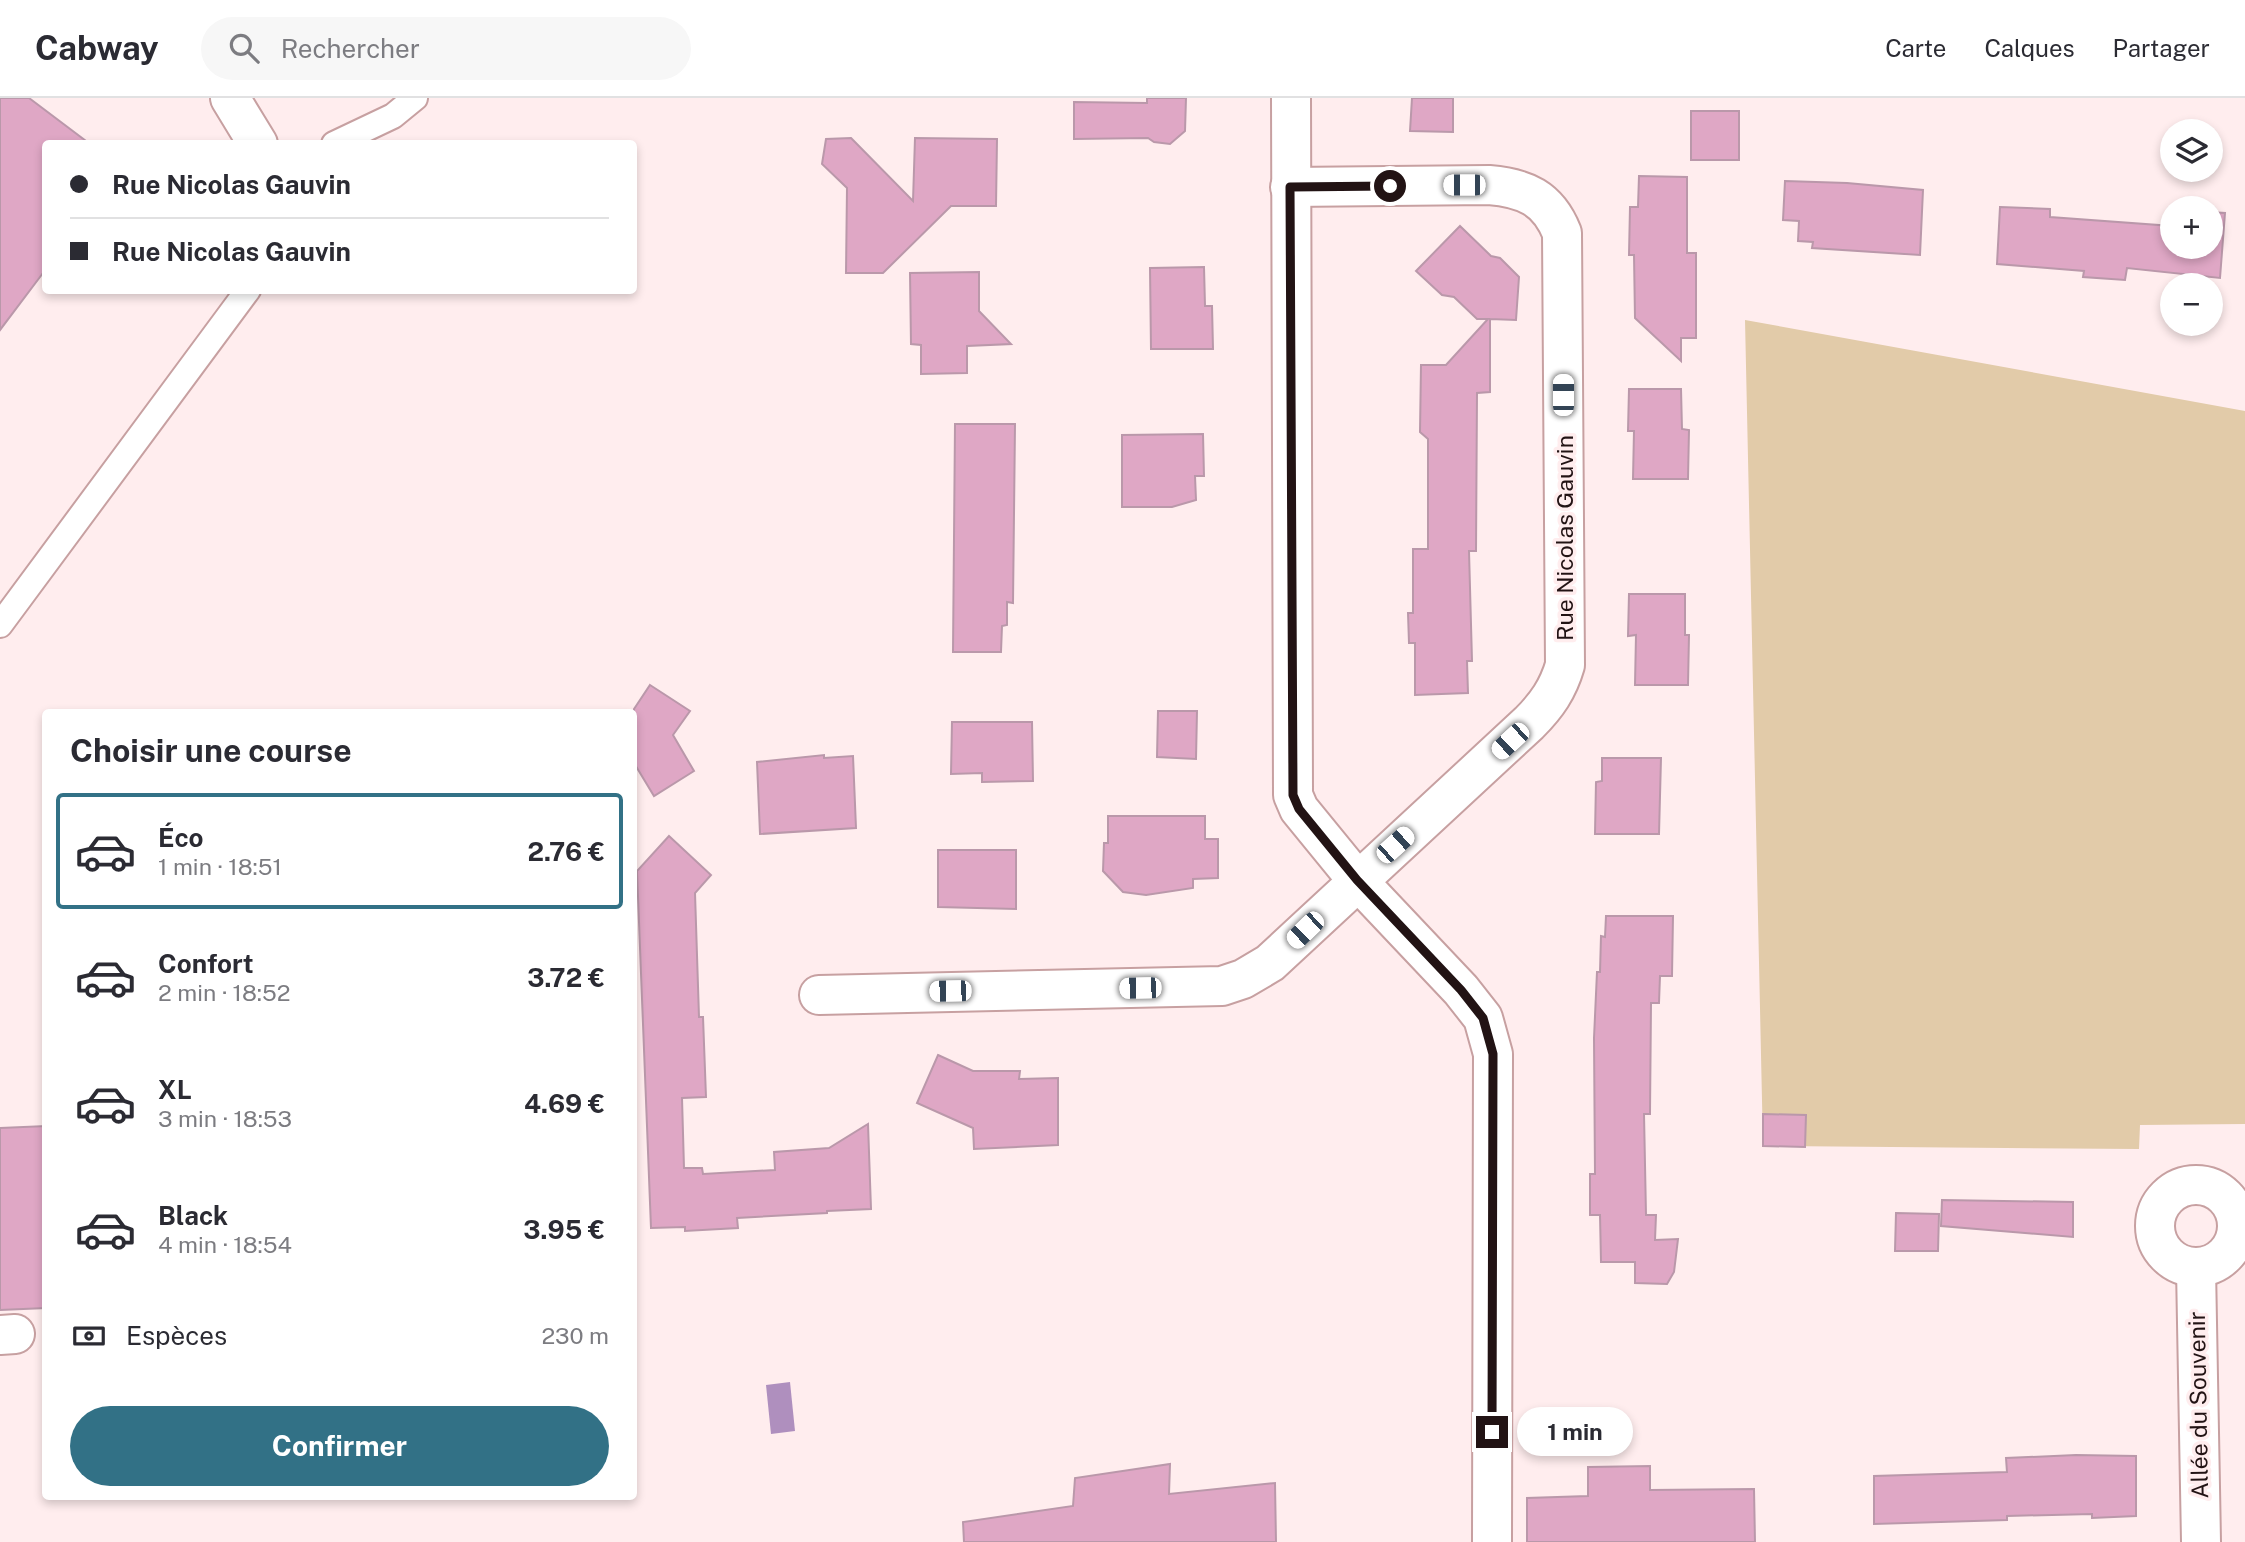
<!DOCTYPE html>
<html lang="fr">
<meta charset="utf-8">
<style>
body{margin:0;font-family:"Public Sans",sans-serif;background:#f7f7f7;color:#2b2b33;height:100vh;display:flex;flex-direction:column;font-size:26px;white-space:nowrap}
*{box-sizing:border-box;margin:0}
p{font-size:23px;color:#7c7c81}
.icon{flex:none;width:38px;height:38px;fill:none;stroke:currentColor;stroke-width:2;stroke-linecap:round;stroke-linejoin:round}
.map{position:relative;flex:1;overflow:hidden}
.side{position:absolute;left:42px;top:611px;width:595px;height:791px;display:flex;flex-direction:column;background:#fff;border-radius:7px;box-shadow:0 4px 10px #0003}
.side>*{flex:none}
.guide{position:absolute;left:42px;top:42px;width:595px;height:154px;border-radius:7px;box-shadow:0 4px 10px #0003;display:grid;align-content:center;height:154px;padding:0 28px;background:#fff}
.fabs{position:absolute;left:2160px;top:21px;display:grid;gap:14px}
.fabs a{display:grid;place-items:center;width:63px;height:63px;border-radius:50%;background:#fff;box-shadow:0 4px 10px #0003;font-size:35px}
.end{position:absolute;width:32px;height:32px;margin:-16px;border:9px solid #221314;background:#fff;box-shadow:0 0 0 4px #fff}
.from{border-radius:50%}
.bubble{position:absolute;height:49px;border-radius:24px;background:#fff;box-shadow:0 4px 10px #0003;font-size:23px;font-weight:700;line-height:49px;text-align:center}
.car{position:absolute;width:21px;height:42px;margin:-21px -10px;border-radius:9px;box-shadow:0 0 5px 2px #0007;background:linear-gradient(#fff 24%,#345 0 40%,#fff 0 76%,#345 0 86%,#fff 0)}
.guide b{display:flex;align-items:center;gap:24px;height:66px;font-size:26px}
.guide b+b{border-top:2px solid #e1e1e2}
.guide i{width:18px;height:18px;background:#2b2b33}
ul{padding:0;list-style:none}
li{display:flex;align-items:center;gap:21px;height:116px;margin:0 14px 10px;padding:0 14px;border:4px solid transparent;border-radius:7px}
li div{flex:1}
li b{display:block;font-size:26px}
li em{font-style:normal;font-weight:700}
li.selected{border-color:#327186}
li>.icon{width:63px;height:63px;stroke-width:1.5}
h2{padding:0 28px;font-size:32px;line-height:84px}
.pay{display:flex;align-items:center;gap:18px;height:77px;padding:0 28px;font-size:26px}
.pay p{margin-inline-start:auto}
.button{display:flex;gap:14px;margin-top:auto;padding:14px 28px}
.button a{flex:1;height:80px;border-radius:42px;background:#327186;color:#fff;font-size:28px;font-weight:700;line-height:80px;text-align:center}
header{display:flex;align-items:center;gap:42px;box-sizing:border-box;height:98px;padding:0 35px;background:#fff;border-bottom:2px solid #e1e1e2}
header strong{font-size:33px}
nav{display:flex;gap:38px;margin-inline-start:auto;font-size:24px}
.search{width:490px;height:63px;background:#f7f7f7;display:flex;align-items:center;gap:18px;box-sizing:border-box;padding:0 24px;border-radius:38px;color:#7c7c81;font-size:26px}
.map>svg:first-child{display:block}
.green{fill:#e2cba9}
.water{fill:#af8fbe}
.building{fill:#dfa7c5;stroke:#ba98aa;stroke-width:2}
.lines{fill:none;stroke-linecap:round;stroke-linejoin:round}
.lane-casing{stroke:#c7a0a1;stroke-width:28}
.street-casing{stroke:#c7a0a1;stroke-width:42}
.lane{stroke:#fff;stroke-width:24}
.street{stroke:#fff;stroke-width:38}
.route{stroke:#221314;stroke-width:9}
.labels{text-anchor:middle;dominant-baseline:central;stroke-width:7;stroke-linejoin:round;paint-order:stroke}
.street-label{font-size:23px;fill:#221314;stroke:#ffedee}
</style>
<header>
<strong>Cabway</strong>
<div class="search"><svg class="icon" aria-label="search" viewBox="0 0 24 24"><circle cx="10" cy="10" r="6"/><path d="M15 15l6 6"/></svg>Rechercher</div>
<nav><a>Carte</a><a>Calques</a><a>Partager</a></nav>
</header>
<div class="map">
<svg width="2245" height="1444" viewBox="0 0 2245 1444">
<rect width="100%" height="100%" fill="#ffedee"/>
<polygon class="green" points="1745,222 2245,313 2245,1026 2140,1027 2139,1051 1763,1048"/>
<polygon class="water" points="790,1284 795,1333 771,1336 766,1287"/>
<g class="building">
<polygon points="0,0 29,0 90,46 46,46 46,171 0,232"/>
<polygon points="1147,0 1186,0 1185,33 1170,46 1154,44 1148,40 1074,41 1074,4 1147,5"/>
<polygon points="1412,0 1453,0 1453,34 1410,33"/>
<rect x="1691" y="13" width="48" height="49"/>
<polygon points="851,40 913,103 915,40 997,41 996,108 951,108 883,175 846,175 847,90 822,66 826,41"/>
<polygon points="1639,78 1687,79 1687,155 1696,155 1696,240 1681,240 1681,263 1635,220 1634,157 1629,157 1630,109 1638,109"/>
<polygon points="1785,83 1847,85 1923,92 1920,157 1812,150 1813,144 1798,143 1799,123 1783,122"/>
<polygon points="2000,109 2050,111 2050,119 2172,128 2172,149 2210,149 2210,114 2225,115 2220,180 2127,170 2125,182 2083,179 2084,173 1997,166"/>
<polygon points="1460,128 1491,158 1500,160 1519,179 1516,222 1490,221 1490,294 1477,295 1476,453 1469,453 1472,563 1467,563 1468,595 1415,597 1415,545 1409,545 1408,515 1413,515 1413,451 1428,451 1428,341 1420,334 1421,267 1446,267 1488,221 1477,221 1454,199 1442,197 1416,173"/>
<polygon points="1204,169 1205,208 1212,208 1213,251 1151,251 1150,170"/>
<polygon points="979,174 979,213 1011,246 967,248 967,275 921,276 921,247 911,246 910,175"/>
<polygon points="1629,291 1681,291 1682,331 1689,332 1688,381 1633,381 1634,333 1628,333"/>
<polygon points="955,326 1015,326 1013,505 1007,504 1007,527 1002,528 1001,554 953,554"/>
<polygon points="1203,336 1204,378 1195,378 1196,402 1172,409 1122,409 1122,337"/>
<polygon points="1629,496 1685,496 1685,537 1689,537 1688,587 1635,587 1636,537 1628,538"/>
<polygon points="650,587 690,613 673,637 694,673 654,698 634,665 634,611"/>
<polygon points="1158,613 1197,613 1196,661 1157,659"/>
<polygon points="952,624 1032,624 1033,683 982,684 982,675 951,676"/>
<polygon points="824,657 824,660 853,658 856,730 760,736 757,664"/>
<polygon points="1602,660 1661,660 1659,736 1595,736 1596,684 1602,683"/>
<polygon points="1108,718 1205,718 1205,741 1218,741 1218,780 1193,781 1193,790 1146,797 1123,794 1103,773 1104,745 1108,745"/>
<polygon points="669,738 711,777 695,795 699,919 703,919 706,999 682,1000 684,1070 702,1070 703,1076 775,1072 774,1054 829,1050 868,1026 871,1111 827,1113 827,1115 737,1120 738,1130 685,1133 685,1129 651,1130 637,773"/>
<polygon points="938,752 1016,752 1016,811 938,809"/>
<polygon points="1606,818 1673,818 1672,878 1660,878 1659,905 1651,905 1650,1016 1644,1016 1646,1117 1656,1117 1655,1142 1678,1141 1674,1174 1667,1186 1635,1185 1635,1164 1601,1164 1600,1117 1590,1117 1590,1076 1595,1076 1594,940 1597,874 1600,874 1601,838 1605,839"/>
<polygon points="938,957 973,973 1020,973 1019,981 1058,980 1058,1047 974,1051 973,1030 917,1005"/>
<polygon points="1763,1016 1806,1017 1805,1049 1763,1048"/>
<polygon points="46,1028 46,1210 0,1212 0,1030"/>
<polygon points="1942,1102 2073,1104 2073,1139 1941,1128"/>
<polygon points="1896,1115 1939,1116 1938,1153 1895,1153"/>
<polygon points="2076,1357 2136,1358 2136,1418 2092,1420 2092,1416 2007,1418 2007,1422 1874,1426 1874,1378 2007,1374 2006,1360"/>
<polygon points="1170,1366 1169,1396 1275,1385 1276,1444 964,1444 963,1424 1073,1408 1075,1380"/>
<polygon points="1650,1368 1650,1392 1754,1391 1755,1444 1527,1444 1527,1400 1588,1398 1588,1369"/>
</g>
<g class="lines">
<defs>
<g id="lane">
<polyline points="334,46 393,18 415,0"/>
<polyline points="0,527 248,192"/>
</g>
<g id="street">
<polyline points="230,0 258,46"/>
<polyline points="1291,0 1293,697 1299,711 1357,782 1461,892 1483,920 1493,956 1492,1444"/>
<path d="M819,897l403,-9 21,-7 27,-16 259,-240c18,-18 29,-34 36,-58l-3,-432c-14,-35 -37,-45 -73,-48l-199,2"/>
<circle cx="2196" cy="1128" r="41"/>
<polyline points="2196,1170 2201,1444"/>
<polyline points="0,1237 15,1236"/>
</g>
</defs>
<use href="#lane" class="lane-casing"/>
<use href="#street" class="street-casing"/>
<use href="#lane" class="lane"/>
<use href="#street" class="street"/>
</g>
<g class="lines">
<polyline class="route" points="1390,88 1290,89 1293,697 1299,711 1357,782 1461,892 1483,920 1493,956 1492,1334"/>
</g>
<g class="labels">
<g class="street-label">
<text transform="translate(1564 440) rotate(-90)">Rue Nicolas Gauvin</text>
<text transform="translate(2198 1307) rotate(-91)">Allée du Souvenir</text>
</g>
</g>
</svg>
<div class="fabs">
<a><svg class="icon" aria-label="layers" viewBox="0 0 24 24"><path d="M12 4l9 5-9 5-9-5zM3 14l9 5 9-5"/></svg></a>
<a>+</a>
<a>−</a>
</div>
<i class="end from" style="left:1390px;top:88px"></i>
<i class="end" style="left:1492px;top:1334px"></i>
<div class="bubble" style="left:1517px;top:1309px;width:116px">1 min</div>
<i class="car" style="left:1464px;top:87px;rotate:270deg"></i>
<i class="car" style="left:1563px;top:297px;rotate:0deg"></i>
<i class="car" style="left:1510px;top:643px;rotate:227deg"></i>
<i class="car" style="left:1395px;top:747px;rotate:48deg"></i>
<i class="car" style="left:1305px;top:832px;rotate:226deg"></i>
<i class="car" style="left:1140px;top:890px;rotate:269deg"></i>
<i class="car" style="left:950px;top:893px;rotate:269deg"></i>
<div class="guide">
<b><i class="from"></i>Rue Nicolas Gauvin</b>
<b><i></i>Rue Nicolas Gauvin</b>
</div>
<section class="side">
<h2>Choisir une course</h2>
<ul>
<li class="selected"><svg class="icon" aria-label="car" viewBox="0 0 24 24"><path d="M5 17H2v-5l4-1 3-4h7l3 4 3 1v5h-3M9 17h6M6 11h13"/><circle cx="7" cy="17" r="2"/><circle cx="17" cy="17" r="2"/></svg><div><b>Éco</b><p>1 min · 18:51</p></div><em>2.76 €</em></li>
<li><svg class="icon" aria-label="car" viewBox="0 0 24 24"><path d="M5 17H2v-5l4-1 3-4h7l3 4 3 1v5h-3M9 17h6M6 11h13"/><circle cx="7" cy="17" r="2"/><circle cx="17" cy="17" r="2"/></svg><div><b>Confort</b><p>2 min · 18:52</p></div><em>3.72 €</em></li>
<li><svg class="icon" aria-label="car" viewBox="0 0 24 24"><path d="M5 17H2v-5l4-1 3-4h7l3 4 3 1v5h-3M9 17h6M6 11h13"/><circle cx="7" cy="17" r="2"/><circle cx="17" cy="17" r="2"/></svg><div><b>XL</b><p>3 min · 18:53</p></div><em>4.69 €</em></li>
<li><svg class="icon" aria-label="car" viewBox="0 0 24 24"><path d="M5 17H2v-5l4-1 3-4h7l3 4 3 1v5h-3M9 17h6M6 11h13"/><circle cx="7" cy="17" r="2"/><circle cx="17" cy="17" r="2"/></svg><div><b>Black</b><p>4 min · 18:54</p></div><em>3.95 €</em></li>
</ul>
<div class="pay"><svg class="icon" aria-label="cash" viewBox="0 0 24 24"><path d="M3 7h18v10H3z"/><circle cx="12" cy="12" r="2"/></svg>Espèces<p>230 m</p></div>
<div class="button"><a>Confirmer</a></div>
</section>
</div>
